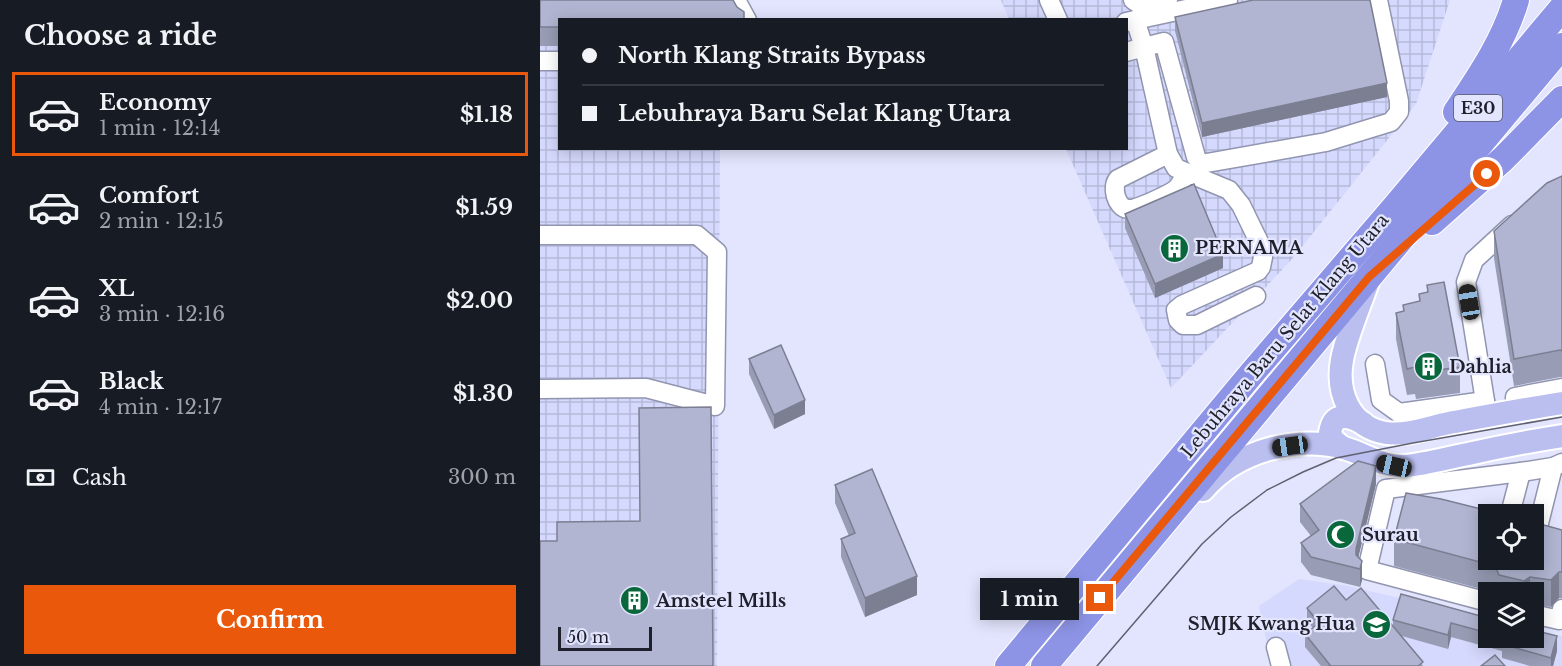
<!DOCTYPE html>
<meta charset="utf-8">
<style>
body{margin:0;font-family:"Libre Baskerville",serif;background:#20242c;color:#f1f3f6;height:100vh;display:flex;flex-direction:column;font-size:22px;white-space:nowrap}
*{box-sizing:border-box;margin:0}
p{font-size:20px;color:#9ea1a6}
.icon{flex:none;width:33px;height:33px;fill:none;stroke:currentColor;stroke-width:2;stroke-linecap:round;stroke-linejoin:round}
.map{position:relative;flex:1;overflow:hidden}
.sheet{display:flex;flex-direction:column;background:#171b24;width:540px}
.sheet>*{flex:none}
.top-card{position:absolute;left:18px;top:18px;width:570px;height:132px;border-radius:0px;box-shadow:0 3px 15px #0003;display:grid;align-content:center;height:132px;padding:0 24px;background:#171b24}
.fabs{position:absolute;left:938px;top:504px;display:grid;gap:12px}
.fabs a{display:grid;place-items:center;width:66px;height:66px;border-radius:0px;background:#171b24;box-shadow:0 3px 15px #0003;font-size:30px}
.scale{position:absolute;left:18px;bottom:15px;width:94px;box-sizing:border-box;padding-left:6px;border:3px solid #1f202b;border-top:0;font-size:16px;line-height:21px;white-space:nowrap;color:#1f202b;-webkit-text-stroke:4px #e2e5fd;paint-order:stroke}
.end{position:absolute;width:27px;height:27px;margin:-14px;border:8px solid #ea580c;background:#fff;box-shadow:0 0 0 3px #fff}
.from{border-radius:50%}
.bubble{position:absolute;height:42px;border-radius:0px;background:#171b24;box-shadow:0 3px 15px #0003;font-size:20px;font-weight:800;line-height:42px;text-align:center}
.car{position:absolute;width:18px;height:36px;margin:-18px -9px;border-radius:8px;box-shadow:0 0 4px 2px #0007;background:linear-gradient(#222 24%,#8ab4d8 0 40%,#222 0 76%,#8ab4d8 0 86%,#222 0)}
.top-card b{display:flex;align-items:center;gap:21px;height:57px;font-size:22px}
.top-card b+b{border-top:2px solid #363941}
.top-card i{width:15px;height:15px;background:#f1f3f6}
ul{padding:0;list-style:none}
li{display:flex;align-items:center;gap:18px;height:84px;margin:0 12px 9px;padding:0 12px;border:3px solid transparent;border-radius:0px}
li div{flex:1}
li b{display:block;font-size:22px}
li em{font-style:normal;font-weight:800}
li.on{border-color:#ea580c}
li>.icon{width:54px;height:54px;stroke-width:1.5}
h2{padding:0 24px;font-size:27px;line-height:72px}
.pay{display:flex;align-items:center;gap:15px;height:66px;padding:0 24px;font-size:22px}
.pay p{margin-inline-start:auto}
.cta{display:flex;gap:12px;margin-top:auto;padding:12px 24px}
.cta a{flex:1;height:69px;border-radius:0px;background:#ea580c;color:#fff;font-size:24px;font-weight:800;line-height:69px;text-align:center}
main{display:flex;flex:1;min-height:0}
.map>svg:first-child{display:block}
.built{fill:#d5d9fd}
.industrial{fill:url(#industrial-grid)}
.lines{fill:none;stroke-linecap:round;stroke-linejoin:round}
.minor-casing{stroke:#9195b0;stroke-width:21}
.major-casing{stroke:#fff;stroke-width:26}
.highway-casing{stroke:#fff;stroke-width:28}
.minor{stroke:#fff;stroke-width:18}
.major{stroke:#bbbff0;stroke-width:22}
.highway{stroke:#8d94e6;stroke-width:26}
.tram{stroke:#5f6070;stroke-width:1.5}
.wall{fill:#989cb4}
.shaded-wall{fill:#7c7f92}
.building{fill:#b1b5d1;stroke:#7c7f92;stroke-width:1.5}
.route{stroke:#ea580c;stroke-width:8}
.labels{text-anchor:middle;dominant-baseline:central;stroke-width:4.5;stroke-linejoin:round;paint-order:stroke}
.shield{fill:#e2e5fd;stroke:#5a5b6a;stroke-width:1.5}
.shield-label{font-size:16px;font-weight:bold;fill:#1f202b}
.poi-label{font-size:18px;font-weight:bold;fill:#1f202b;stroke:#e2e5fd;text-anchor:start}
.street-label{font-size:18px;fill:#1f202b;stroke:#e2e5fd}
</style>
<main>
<section class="sheet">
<h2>Choose a ride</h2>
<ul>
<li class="on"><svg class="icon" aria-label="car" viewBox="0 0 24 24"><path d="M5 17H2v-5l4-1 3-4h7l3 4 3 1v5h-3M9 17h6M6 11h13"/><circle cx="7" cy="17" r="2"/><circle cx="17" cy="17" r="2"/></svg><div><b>Economy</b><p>1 min · 12:14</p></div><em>$1.18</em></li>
<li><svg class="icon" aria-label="car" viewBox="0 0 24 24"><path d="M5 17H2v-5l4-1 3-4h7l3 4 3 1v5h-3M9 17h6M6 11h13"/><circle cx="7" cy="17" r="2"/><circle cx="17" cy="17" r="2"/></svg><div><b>Comfort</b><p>2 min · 12:15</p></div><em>$1.59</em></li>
<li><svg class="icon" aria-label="car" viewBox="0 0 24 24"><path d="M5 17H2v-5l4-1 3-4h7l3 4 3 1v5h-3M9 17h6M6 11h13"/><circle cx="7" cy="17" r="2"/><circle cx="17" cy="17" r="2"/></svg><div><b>XL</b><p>3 min · 12:16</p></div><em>$2.00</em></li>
<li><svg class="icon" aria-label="car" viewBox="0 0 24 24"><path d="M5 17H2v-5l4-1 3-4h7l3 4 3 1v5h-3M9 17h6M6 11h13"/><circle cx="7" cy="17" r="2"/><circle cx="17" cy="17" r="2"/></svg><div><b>Black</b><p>4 min · 12:17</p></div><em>$1.30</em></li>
</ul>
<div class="pay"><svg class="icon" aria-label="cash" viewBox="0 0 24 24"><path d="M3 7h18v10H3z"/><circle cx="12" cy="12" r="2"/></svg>Cash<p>300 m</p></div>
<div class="cta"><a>Confirm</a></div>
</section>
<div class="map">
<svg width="1022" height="666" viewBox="0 0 1022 666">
<defs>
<pattern id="industrial-grid" width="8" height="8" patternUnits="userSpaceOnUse" patternTransform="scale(1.5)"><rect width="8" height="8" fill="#d5d9fd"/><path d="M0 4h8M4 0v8" fill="none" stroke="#b6bad9"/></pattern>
</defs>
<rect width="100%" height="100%" fill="#e2e5fd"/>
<polygon class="built" points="759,579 808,586 948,619 948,638 993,638 993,629 1022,636 1022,666 732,666 719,606"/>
<g class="industrial">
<polygon points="0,0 20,20 20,148 180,149 177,666 0,666"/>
<polygon points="461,0 910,0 876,104 753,258 631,388 526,149 586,148 586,20 469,19"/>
</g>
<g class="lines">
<defs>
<g id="minor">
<polyline points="196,0 207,20"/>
<polyline points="509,0 518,20"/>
<polyline points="593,0 599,4 628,0"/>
<polyline points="595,20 604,47 624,42 656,157 661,164 786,142 851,122 859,112 859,101 838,0"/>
<polyline points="586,22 688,0"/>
<polyline points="586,52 604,47 628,154 636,168 689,190 701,205 720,244 723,257 721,267 718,271 642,305 636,310 638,320 643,325 657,325 716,296"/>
<polyline points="0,61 20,61"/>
<path d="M628,154l-50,25c-7,7 -2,29 10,30 8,1 42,-15 48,-20 5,-4 7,-11 10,-16"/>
<polyline points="0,235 157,235 177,252 175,406 106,388 0,389"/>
<polyline points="835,364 841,400 859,413 945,401"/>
<polyline points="975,410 975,397 1022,388"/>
<polyline points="945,416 945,401 926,282 934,260 972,225"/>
<polyline points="970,514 981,472"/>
<polyline points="997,531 1013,467"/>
<polyline points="948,602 827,570 846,489 981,472 1013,467 1022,463"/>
<polyline points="993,614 1019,620 1022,609"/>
<polyline points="736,647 741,666"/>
</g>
<g id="major">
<path d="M828,282c-8,23 -22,55 -26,78 -6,33 8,67 44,73 20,3 43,-6 63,-10 38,-7 75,-14 113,-20"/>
<path d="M803,448l-10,-8 -3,-7c3,-21 18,-18 33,-10"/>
<path d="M663,490c33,-39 92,-55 141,-42 21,6 38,19 61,18 21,-2 42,-8 63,-12 31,-7 62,-13 94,-18"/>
</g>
<g id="highway">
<path d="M916,112c24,-36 48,-71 60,-112"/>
<polyline points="892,222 963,159 1022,99"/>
<polyline points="468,666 712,373 854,208 1022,8"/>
<polyline points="504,666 1022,46"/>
</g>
</defs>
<use href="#minor" class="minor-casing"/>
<use href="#major" class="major-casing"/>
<use href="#highway" class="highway-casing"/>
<use href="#minor" class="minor"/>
<use href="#major" class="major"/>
<use href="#highway" class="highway"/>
<polyline class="tram" points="557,666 662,544 691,517 727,490 763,472 796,458 873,443 1022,417"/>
</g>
<g class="wall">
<polygon points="0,0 20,20 20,46 0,46"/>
<polygon points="635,17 847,97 662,137 635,31"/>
<polygon points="1022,176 1022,377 1020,377 974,386 954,258 954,231"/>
<polygon points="585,214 683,268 615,298 585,228"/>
<polygon points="887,285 920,367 920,393 876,399 875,394 867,395 856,339 856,313 863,311 863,305 879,302 879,294 887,293"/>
<polygon points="209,359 265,414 234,429 209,374"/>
<polygon points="836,484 818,557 822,580 820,587 771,575 761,562 761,543 771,536 760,522 760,504"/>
<polygon points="295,485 377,595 325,617 301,557 301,539 309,536 295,503"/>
<polygon points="1022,530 1022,598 1019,598 1011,607 993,604 993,592 953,592 854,566 854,539"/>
<polygon points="806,600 853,626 853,620 948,618 948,638 993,638 1017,651 1013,666 990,666 962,658 962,651 911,637 908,649 862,636 883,666 781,666 765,647 765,634 773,628 767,621 767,608"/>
</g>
<g class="shaded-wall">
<polygon points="847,83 847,97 662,137 662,123"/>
<polygon points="683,254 683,268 615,298 615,284"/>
<polygon points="265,400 265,414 234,429 234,415"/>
<polygon points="836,466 836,484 816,567 816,549"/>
<polygon points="822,561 822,580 820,587 820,569"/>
<polygon points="1019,572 1019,598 1011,607 1011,580"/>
<polygon points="377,576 377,595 325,617 325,598"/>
<polygon points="990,577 990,592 984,592 984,581"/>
<polygon points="911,623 911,637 908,649 908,635"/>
<polygon points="1017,636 1017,651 1013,666 1011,666 1011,658"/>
</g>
<g class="building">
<polygon points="0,0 193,0 197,7 204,12 204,20 20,20 20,27 0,27"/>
<polygon points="713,0 830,0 847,83 662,123 635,17"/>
<polygon points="1022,176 1022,351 1020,350 974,359 954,231 1007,183"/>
<polygon points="654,184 683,254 615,284 585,214"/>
<polygon points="904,282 920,367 876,373 875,367 867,369 856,313 864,311 863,305 880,301 879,294 888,292 887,285"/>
<polygon points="241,345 265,400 234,415 209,359"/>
<polygon points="171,407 173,666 0,666 0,541 17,541 17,522 100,521 99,408"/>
<polygon points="818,461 836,466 816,549 816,555 822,561 820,569 771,557 761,543 779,530 760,504"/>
<polygon points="332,469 377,576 325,598 301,539 315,533 295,485"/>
<polygon points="866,493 901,499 961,514 948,514 948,560 993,560 993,522 1022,530 1022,572 1019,572 1011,580 990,577 984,581 959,575 956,568 951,565 854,539"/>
<polygon points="794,586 806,600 821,588 883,662 878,666 789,666 790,665 765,634 779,623 767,608"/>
<polygon points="861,594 948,618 948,633 911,623 908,635 853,620"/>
<polygon points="993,630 1017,636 1011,658 962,644 968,639 962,638 993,638"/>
<polygon points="955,655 965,666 941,666"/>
</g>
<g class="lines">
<polyline class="route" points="560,598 829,277 947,174"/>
</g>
<defs>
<symbol id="building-disc" viewBox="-11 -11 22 22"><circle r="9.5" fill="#08673b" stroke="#e2e5fd"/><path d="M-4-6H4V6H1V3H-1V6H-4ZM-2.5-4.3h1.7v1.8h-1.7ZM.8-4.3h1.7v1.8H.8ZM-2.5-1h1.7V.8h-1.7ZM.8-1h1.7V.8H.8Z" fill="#fff"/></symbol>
<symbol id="mosque-disc" viewBox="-11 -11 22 22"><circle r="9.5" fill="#08673b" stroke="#e2e5fd"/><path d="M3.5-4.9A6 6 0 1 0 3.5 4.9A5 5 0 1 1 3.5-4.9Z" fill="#fff"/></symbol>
<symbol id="school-disc" viewBox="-11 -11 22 22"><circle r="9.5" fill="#08673b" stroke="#e2e5fd"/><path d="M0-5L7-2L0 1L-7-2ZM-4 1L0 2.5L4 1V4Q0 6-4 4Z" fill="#fff"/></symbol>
</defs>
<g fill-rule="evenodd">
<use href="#building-disc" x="618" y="232" width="33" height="33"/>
<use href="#building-disc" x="872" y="350" width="33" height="33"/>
<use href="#mosque-disc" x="784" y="518" width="33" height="33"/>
<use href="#building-disc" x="78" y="584" width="33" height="33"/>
<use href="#school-disc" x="820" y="608" width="33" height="33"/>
</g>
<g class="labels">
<rect class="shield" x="914" y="95" width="48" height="26" rx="4.5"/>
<g class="shield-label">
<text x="938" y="108">E30</text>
</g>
<g class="poi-label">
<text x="655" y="248">PERNAMA</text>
<text x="909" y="367">Dahlia</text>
<text x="822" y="535">Surau</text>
<text x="116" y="601">Amsteel Mills</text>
<text x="815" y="624" text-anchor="end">SMJK Kwang Hua</text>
</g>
<g class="street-label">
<text transform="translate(745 336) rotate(-50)">Lebuhraya Baru Selat Klang Utara</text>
</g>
</g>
</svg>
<div class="fabs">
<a><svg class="icon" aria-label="locate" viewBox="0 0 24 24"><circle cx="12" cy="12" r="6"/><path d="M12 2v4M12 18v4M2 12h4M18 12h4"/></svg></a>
<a><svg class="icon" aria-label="layers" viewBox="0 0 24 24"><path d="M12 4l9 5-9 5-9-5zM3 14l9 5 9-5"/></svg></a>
</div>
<div class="scale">50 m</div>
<i class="end from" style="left:947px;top:174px"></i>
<i class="end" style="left:560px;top:598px"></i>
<div class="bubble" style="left:440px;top:578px;width:99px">1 min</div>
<i class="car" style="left:929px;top:302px;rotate:351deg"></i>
<i class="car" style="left:750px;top:446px;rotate:262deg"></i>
<i class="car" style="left:854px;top:466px;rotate:283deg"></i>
<div class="top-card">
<b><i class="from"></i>North Klang Straits Bypass</b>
<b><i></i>Lebuhraya Baru Selat Klang Utara</b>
</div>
</div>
</main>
